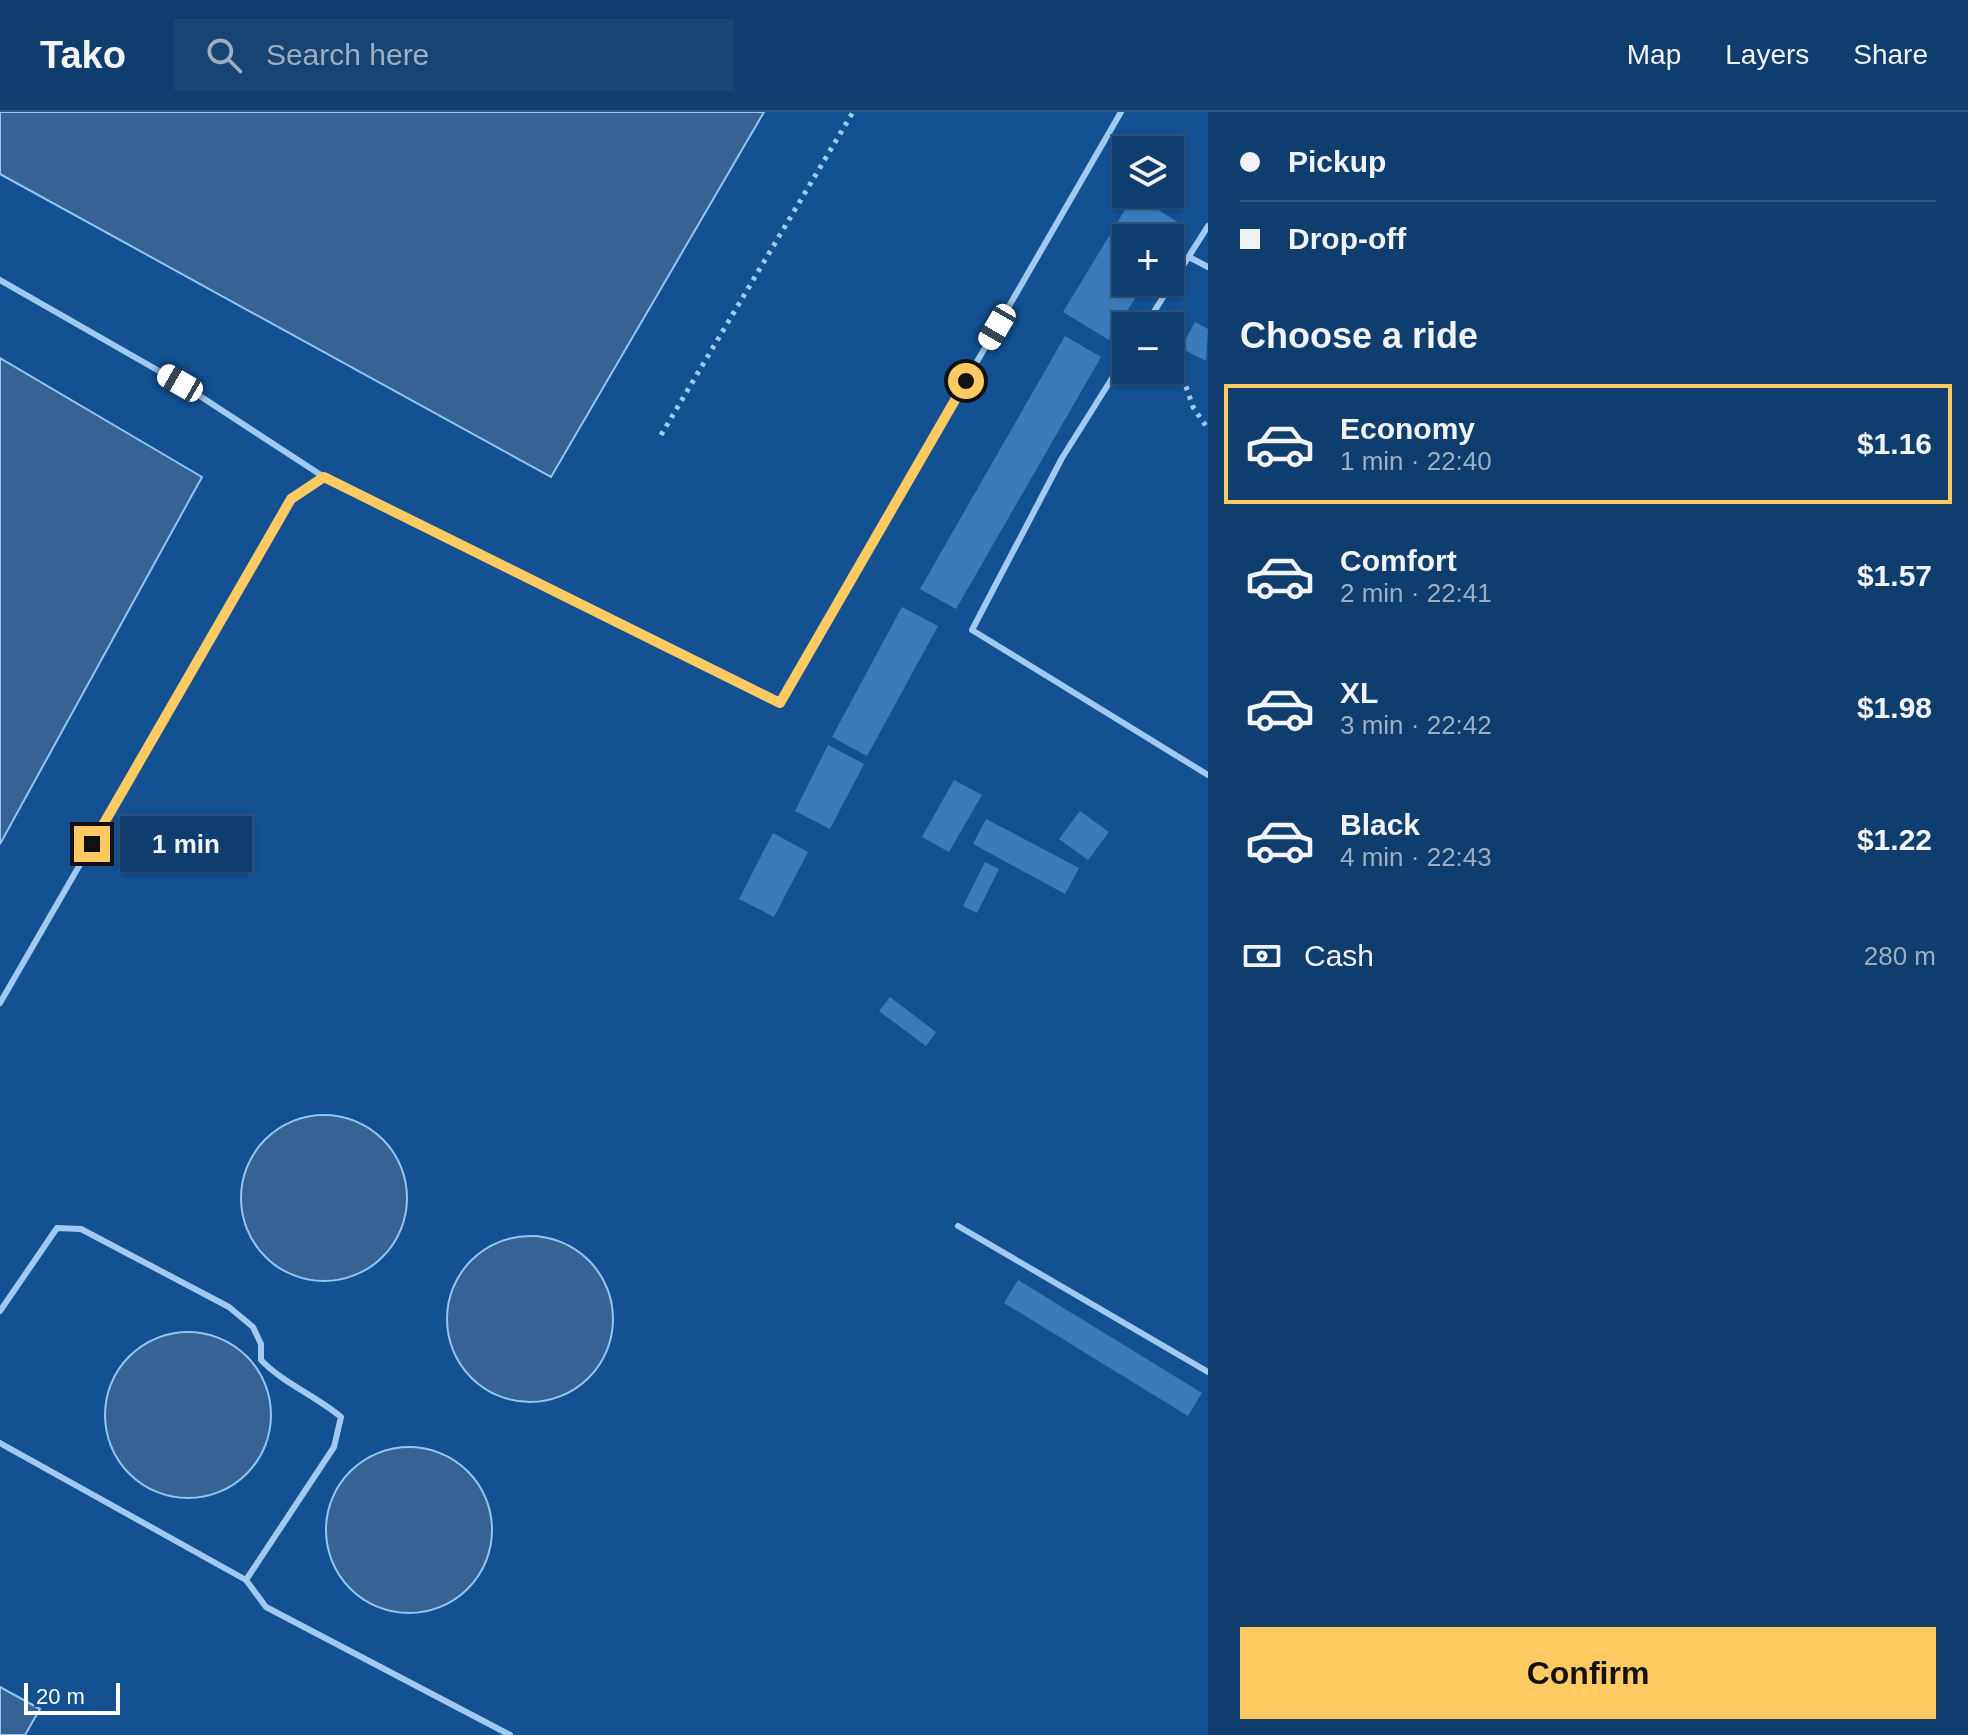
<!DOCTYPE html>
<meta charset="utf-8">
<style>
body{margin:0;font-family:Arial,sans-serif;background:#174473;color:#f1f3f6;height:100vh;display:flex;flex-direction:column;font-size:30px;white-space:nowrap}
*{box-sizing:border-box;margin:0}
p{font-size:26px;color:#9baec2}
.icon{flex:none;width:44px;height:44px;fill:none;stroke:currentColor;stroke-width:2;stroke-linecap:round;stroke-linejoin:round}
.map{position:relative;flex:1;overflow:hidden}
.side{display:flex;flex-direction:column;background:#0e3d6e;width:760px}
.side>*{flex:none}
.top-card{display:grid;align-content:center;height:176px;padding:0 32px;background:#0e3d6e}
.controls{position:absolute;left:1112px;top:24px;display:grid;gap:16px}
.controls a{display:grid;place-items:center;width:72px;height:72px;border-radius:0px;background:#0e3d6e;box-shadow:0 2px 6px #0004,0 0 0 2px #2e5681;font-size:40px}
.scale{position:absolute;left:24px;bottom:20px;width:96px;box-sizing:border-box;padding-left:8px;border:4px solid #fff;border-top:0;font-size:22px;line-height:28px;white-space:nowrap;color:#fff;-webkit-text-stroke:6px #135193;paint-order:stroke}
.end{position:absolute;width:36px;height:36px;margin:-18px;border:10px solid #ffca62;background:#111;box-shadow:0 0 0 4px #111}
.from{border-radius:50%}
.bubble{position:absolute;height:56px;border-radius:0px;background:#0e3d6e;box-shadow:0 2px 6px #0004,0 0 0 2px #2e5681;font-size:26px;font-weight:700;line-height:56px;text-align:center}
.car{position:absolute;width:24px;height:48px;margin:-24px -12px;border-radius:10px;box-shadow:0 0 6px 2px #0007;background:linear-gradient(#fff 24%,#345 0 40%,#fff 0 76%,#345 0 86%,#fff 0)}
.top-card b{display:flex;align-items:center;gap:28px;height:76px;font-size:30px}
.top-card b+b{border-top:2px solid #2e5681}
.top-card i{width:20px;height:20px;background:#f1f3f6}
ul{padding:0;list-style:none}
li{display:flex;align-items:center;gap:24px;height:120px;margin:0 16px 12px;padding:0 16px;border:4px solid transparent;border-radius:0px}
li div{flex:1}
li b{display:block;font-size:30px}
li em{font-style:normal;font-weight:700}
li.current{border-color:#ffca62}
li>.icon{width:72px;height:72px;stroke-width:1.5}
h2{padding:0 32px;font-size:36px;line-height:96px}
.pay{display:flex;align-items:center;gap:20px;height:88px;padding:0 32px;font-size:30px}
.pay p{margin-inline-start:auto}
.action{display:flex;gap:16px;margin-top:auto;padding:16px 32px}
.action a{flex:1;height:92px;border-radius:0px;background:#ffca62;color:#111;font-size:32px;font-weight:700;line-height:92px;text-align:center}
header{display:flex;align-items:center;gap:48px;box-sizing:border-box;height:112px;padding:0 40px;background:#0e3d6e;border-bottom:2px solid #2e5681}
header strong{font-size:38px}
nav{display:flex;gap:44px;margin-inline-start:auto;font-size:28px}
.search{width:560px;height:72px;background:#174473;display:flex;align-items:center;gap:20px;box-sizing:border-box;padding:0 28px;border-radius:0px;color:#9baec2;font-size:30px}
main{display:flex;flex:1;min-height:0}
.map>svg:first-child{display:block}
.water{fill:#366393;stroke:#93c5f5;stroke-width:2}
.building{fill:#3c7bbb}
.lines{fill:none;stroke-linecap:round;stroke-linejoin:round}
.path{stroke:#a1c9f2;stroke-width:5;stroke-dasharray:4 6;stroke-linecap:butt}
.lane{stroke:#a1c9f2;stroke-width:6}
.route{stroke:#ffca62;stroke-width:10}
</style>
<header>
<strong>Tako</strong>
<div class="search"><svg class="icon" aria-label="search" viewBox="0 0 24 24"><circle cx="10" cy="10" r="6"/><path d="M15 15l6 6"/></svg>Search here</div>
<nav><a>Map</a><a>Layers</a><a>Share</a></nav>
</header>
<main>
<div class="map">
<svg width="1208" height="1623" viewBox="0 0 1208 1623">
<rect width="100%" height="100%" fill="#135193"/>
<g class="water">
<polygon points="0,0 764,0 551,365 0,62"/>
<polygon points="0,246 202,365 0,732"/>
<circle cx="324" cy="1086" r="83"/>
<circle cx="530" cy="1207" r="83"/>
<circle cx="188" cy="1303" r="83"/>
<circle cx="409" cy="1418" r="83"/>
<polygon points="0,1575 40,1597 25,1623 0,1623"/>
</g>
<g class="building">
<polygon points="1134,83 1181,112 1170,130 1170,126 1126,126 1126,170 1145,170 1109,228 1063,200"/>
<polygon points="1195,210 1208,217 1206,249 1181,236"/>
<polygon points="1065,224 1101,245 956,497 920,477"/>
<polygon points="902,495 938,514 867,644 832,625"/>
<polygon points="828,633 864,652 830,717 795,699"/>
<polygon points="954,668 982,683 949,740 922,725"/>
<polygon points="1080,699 1109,720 1088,748 1059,727"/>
<polygon points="986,707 1079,756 1065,782 973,732"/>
<polygon points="773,721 808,740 774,805 739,787"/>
<polygon points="985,750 999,757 977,801 963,794"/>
<polygon points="890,885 936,920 926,934 879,899"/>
<polygon points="1018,1168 1202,1281 1188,1304 1004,1191"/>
</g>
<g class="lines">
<g class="path">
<polyline points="1170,227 1193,295 1208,317"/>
<polyline points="661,323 853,0"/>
</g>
<g class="lane">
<polyline points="1189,145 1208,155"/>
<polyline points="0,168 180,271 324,365 780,591 1121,0"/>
<polyline points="1145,214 1208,114"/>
<polyline points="1126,244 1062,346 972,518 1208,663"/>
<polyline points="0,891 291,387 324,365"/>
<polyline points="958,1114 1208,1260"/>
<path d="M0,1199l57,-83 24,1 148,78 24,20 8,17v16c22,23 55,36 80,57l-7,30 -88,133"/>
<polyline points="0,1331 246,1468 266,1495 510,1623"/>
</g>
</g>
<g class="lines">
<polyline class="route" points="92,732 291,387 324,365 780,591 966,269"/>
</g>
</svg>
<div class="controls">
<a><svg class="icon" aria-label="layers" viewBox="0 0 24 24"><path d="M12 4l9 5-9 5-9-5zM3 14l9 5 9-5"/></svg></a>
<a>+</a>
<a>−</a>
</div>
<div class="scale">20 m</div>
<i class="end from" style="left:966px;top:269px"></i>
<i class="end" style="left:92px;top:732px"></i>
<div class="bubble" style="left:120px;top:704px;width:132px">1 min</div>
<i class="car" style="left:997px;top:215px;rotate:210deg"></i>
<i class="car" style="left:180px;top:271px;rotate:300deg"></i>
</div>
<section class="side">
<div class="top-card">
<b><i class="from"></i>Pickup</b>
<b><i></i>Drop-off</b>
</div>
<h2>Choose a ride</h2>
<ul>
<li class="current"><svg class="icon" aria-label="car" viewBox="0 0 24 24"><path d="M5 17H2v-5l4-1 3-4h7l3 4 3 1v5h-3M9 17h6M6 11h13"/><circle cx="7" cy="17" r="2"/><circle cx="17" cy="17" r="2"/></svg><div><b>Economy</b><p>1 min · 22:40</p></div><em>$1.16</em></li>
<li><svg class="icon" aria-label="car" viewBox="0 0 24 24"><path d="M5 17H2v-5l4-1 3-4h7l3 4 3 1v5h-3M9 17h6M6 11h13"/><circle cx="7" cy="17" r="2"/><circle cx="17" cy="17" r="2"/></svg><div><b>Comfort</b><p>2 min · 22:41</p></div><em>$1.57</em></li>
<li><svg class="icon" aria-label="car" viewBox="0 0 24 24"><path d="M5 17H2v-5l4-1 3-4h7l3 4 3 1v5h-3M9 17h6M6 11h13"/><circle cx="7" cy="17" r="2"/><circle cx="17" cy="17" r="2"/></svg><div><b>XL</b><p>3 min · 22:42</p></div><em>$1.98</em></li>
<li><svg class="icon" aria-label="car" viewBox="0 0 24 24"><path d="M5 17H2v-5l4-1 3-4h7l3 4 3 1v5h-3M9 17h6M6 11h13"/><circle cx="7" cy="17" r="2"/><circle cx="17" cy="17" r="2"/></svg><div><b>Black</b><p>4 min · 22:43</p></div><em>$1.22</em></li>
</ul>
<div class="pay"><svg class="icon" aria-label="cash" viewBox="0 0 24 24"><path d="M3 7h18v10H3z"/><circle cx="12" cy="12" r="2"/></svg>Cash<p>280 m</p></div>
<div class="action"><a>Confirm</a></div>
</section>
</main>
